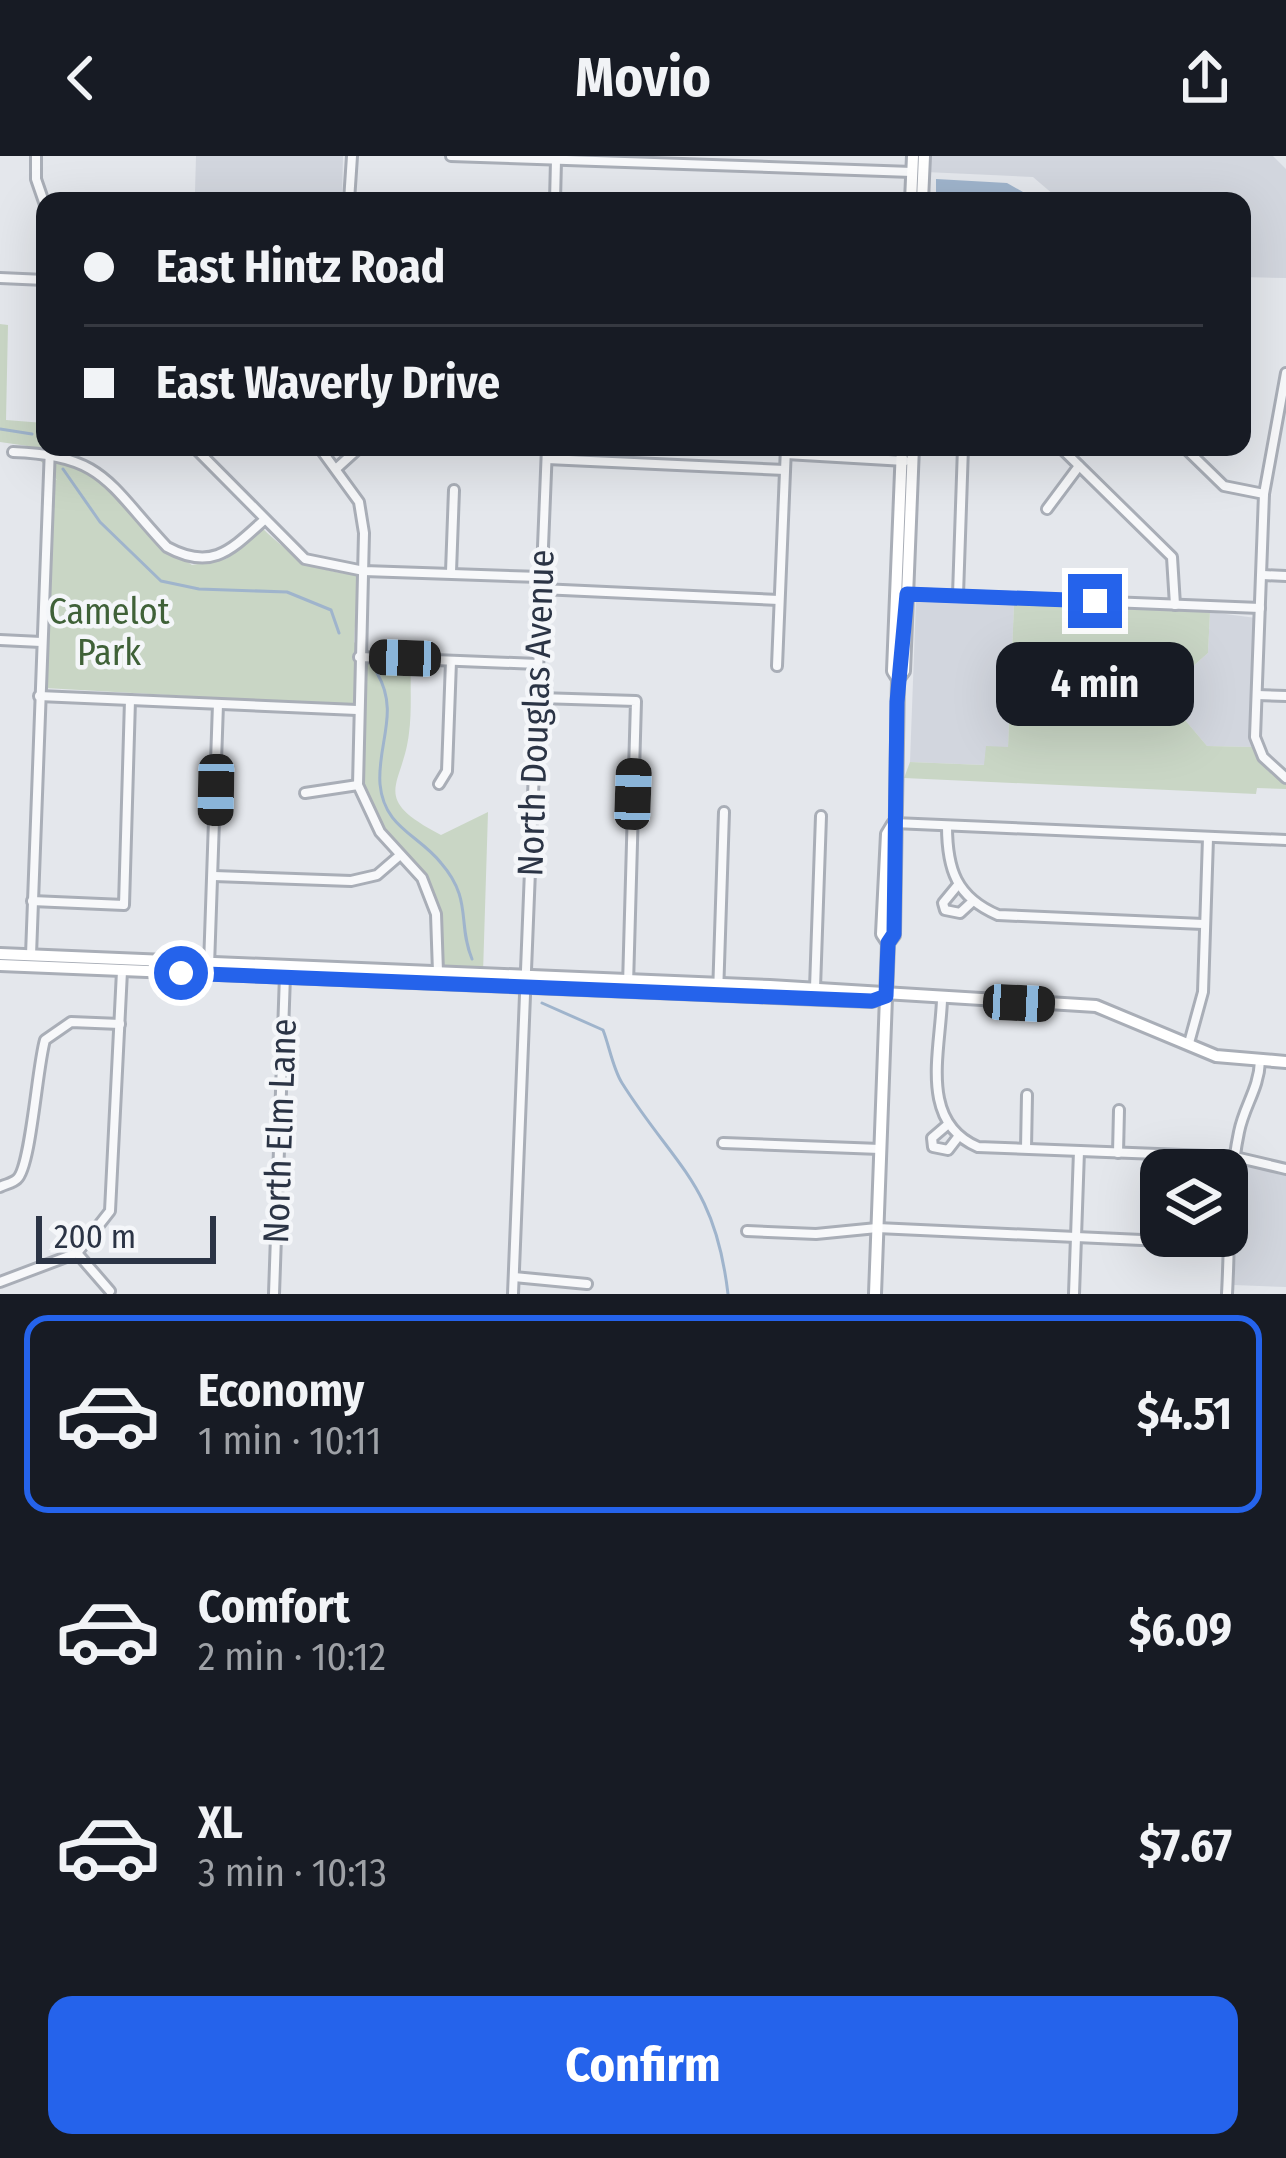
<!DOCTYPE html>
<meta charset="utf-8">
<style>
body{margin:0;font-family:"Fira Sans Condensed",sans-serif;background:#20242c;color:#f1f3f6;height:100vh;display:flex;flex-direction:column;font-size:45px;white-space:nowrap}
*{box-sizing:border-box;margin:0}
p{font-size:39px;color:#9ea1a6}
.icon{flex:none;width:66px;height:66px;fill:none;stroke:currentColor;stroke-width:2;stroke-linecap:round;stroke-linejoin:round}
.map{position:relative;height:1138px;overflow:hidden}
.side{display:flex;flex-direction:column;background:#171b24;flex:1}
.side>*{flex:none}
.guide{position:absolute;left:36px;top:36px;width:1215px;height:264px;border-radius:24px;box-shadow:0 12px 48px #0002;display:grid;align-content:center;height:264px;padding:0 48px;background:#171b24}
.buttons{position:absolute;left:1140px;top:993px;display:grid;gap:24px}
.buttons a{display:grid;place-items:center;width:108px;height:108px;border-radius:24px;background:#171b24;box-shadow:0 12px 48px #0002;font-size:60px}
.scale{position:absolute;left:36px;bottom:30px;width:180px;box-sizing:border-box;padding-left:12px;border:6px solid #2b3445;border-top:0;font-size:33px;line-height:42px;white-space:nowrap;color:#2b3445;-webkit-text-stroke:9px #f4f6f9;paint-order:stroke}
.end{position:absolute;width:54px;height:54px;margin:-27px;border:15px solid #2563eb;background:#fff;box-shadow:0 0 0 6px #fff}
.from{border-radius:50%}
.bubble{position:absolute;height:84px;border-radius:24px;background:#171b24;box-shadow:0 12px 48px #0002;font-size:39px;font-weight:700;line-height:84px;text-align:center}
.car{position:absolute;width:36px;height:72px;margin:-36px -18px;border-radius:15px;box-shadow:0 0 9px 3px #0007;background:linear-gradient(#222 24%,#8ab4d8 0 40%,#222 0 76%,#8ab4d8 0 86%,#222 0)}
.guide b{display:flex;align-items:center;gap:42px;height:114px;font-size:45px}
.guide b+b{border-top:3px solid #363941}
.guide i{width:30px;height:30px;background:#f1f3f6}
ul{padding:21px 0 0;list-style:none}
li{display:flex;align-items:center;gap:36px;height:198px;margin:0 24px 18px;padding:0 24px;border:6px solid transparent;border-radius:24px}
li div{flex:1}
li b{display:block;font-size:45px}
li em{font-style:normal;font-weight:700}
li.selected{border-color:#2563eb}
li>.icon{width:108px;height:108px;stroke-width:1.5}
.cta{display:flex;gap:24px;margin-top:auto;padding:24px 48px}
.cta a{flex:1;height:138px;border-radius:24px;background:#2563eb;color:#fff;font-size:48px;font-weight:700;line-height:138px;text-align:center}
header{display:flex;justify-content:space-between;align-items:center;height:156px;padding:0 48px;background:#171b24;font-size:54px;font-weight:700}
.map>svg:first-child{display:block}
.built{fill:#d2d6de}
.green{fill:#c9d6c5}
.water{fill:#9fb4cc}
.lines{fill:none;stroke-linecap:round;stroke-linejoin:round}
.stream{stroke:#9fb4cc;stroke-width:3}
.street-casing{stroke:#a9aeb7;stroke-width:14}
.secondary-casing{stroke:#a9aeb7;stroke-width:16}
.street{stroke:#f7f8fa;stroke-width:8}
.secondary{stroke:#fff;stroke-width:10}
.route{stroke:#2563eb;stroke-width:15}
.labels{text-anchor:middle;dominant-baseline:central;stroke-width:9;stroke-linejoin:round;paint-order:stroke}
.park-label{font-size:36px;fill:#3f6138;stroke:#f4f6f9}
.street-label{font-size:36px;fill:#2b3445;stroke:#f4f6f9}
</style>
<header><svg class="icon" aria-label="back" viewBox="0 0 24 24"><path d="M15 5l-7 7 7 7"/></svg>Movio<svg class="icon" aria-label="share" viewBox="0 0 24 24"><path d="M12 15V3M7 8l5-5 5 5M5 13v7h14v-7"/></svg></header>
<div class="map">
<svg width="1286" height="1138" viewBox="0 0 1286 1138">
<rect width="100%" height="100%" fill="#e4e7ec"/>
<g class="built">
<polygon points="196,0 343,0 342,41 195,36"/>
<polygon points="927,0 1273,0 1286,13 1286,122 1242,121 1242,45 1061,45 1033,21 926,16"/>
<polygon points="916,444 1014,448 1008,591 985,609 910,606"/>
<polygon points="1210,456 1256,462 1254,591 1207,590 1174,551 1175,526 1208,497"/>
<polygon points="1245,1006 1286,1019 1286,1131 1234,1129 1240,1010"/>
</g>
<g class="green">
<path d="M0,168l8,1 -2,95 38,3 1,24 44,23 69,72 34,23 34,-6 36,-31c32,30 52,44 96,47l-4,67 19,21 38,1c-1,23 1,46 -2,69 -6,54 -41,64 32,102l47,-23 -5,161 -41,-2 -4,-68 -17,-31 -45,-54 -12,-31 -2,-81 -317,-18 6,-211 6,3 -29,-34 -28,-4z"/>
<polygon points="1014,448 1210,456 1208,497 1175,526 1174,551 1207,590 1254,591 1268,615 1286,626 1286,633 1257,632 1256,638 904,622 910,606 984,609 986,590 1008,591"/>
</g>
<polygon class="water" points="936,23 1007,27 1023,36 1046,37 1054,45 936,45"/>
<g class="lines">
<g class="stream">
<polyline points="0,273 32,278"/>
<polyline points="63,313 100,366 161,425 199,433 287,436 331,454 339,477"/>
<path d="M377,517c23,39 0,71 3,111 4,44 38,50 61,79 32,37 16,60 31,96"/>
<path d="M542,847l61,27c6,15 10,39 19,53 53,84 93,100 106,211"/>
</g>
<defs>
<g id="street">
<polyline points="36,0 36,23 45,49"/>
<polyline points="451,0 912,16"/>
<polyline points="349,45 352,0"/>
<polyline points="555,45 556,4"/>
<polyline points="0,122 45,124"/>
<polyline points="1286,217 1264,338 1255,581 1263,601 1286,622"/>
<polyline points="194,291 305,403 364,415 541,421"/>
<polyline points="319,291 359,346 364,377 358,629 380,676 422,722 436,758 438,816"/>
<polyline points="1060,291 1172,401 1175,449"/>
<polyline points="1184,291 1224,330 1264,338"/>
<path d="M13,296c91,3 95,32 154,95 44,24 63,4 96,-26"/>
<polyline points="786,298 905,305"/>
<polyline points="547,303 785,314"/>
<polyline points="338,311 360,291"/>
<polyline points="1047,353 1079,310"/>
<polyline points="451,416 454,334"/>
<polyline points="1263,419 1286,420"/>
<polyline points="541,433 779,444"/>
<polyline points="908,438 1260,452"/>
<polyline points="958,439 963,291"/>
<polyline points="0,484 41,486"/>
<polyline points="359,501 538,508"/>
<polyline points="777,510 786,291"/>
<polyline points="1257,539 1286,540"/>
<polyline points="39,540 357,554"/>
<polyline points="539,542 636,545 628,829"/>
<polyline points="439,628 447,615 451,505"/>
<polyline points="305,637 358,629"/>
<polyline points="894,667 1286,684"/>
<path d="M947,670c0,43 9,71 51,89l205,9"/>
<polyline points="214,720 351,725 377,719 399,700"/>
<polyline points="957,730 943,747 945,754 960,757 973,745"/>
<polyline points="32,745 124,749 130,544"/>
<polyline points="31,799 50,291"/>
<polyline points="209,810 218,548"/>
<polyline points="815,832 821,660"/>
<polyline points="718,839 724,656"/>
<path d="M942,844c-2,53 -23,122 36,147l257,10 51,12"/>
<polyline points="1189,887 1203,836 1208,682"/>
<polyline points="946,970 932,982 933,991 948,994 958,981"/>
<polyline points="723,987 880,993"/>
<polyline points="1026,992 1027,939"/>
<polyline points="1118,997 1119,954"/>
<path d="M0,1031c6,-3 13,-4 17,-8 14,-12 20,-112 28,-139l26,-18 49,2"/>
<polyline points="747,1075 816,1078 877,1072 1229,1088"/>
<polyline points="77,1097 110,1135"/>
<polyline points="514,1121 587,1128"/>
<polyline points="0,1126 77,1097 110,1055 122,815"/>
<polyline points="274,1138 285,819"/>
<polyline points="513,1138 547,291"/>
<polyline points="1074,1138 1079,995"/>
<path d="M1227,1138c3,-53 1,-110 12,-162 5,-26 20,-43 21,-71"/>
</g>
<g id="secondary">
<polyline points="911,45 913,0"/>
<polyline points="922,45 924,0"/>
<polyline points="898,523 904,515 913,291"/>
<polyline points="888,787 882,778 887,678 893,668"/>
<polyline points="0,798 770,830 1096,850 1216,900 1286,906"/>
<polyline points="0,809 872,845 886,840"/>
<polyline points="875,1138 888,787 894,779 898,523 893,515 902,291"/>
</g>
</defs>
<use href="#street" class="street-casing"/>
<use href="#secondary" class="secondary-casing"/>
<use href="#street" class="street"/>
<use href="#secondary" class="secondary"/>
</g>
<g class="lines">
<polyline class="route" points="181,817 872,845 886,840 888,787 894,778 897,546 907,438 1095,445"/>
</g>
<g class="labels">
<g class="park-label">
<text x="109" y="456">Camelot<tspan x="109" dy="41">Park</tspan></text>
</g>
<g class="street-label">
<text transform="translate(536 557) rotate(-88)">North Douglas Avenue</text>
<text transform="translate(280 975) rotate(-88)">North Elm Lane</text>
</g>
</g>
</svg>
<div class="buttons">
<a><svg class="icon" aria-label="layers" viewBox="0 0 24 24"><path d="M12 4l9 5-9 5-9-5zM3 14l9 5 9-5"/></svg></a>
</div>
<div class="scale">200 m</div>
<i class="end from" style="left:181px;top:817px"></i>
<i class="end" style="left:1095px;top:445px"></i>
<div class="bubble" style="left:996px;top:486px;width:198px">4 min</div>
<i class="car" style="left:405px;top:502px;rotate:272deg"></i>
<i class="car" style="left:216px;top:634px;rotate:181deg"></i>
<i class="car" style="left:633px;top:638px;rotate:2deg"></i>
<i class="car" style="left:1019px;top:847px;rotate:93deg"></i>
<div class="guide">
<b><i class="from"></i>East Hintz Road</b>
<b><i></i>East Waverly Drive</b>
</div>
</div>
<section class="side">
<ul>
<li class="selected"><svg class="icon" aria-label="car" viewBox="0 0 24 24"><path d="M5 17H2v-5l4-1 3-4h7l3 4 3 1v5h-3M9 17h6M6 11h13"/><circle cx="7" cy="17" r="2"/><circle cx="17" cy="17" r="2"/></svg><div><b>Economy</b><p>1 min · 10:11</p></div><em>$4.51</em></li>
<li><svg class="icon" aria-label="car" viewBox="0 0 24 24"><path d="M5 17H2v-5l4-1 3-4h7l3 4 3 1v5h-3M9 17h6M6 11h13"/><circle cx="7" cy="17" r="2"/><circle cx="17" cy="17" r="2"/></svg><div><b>Comfort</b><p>2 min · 10:12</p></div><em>$6.09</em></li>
<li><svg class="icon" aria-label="car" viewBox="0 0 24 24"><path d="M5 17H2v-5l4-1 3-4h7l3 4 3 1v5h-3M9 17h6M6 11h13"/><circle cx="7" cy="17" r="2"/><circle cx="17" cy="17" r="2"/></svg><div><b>XL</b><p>3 min · 10:13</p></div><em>$7.67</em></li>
</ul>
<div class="cta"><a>Confirm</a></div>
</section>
